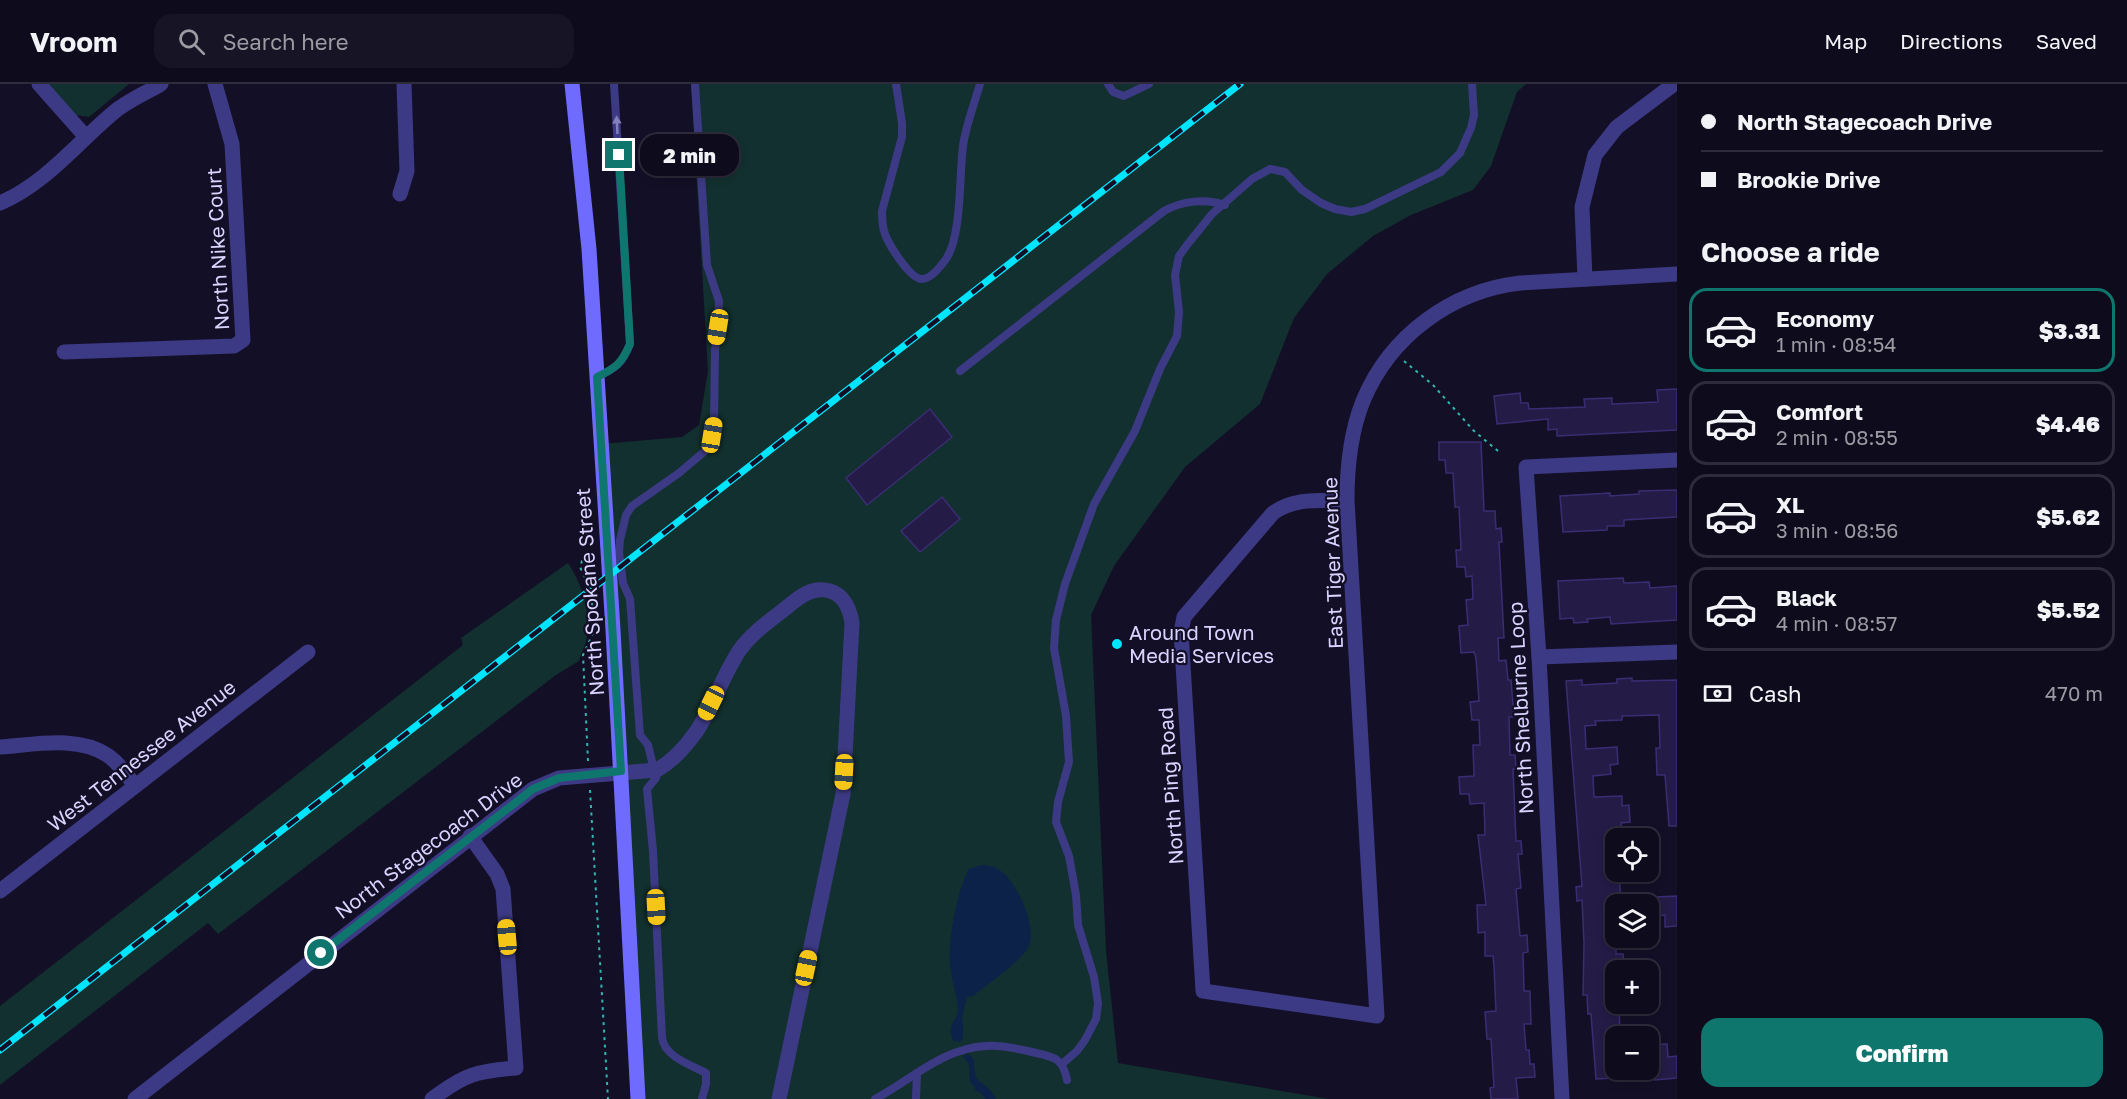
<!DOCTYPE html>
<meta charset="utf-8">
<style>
body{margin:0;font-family:"Golos Text",sans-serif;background:#171425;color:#f1f3f6;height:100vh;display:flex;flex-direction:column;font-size:22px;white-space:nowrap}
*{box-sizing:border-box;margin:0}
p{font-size:20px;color:#9b9ba3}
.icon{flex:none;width:33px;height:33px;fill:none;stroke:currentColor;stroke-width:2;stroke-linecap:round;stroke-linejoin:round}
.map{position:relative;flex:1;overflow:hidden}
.details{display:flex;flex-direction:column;background:#0e0b1c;width:450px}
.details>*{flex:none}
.top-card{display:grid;align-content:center;height:132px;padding:0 24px;background:#0e0b1c}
.fabs{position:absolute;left:1605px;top:744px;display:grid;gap:12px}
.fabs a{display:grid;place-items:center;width:54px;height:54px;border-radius:12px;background:#0e0b1c;box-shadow:0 3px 9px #0003,0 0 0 2px #2e2b3b;font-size:30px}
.end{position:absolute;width:27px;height:27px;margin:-14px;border:8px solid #0f766e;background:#fff;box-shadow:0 0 0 3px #fff}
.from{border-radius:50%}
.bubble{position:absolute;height:42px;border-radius:18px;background:#0e0b1c;box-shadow:0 3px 9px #0003,0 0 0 2px #2e2b3b;font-size:20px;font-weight:800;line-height:42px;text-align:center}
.car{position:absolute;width:18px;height:36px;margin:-18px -9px;border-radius:8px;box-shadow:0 0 4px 2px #0007;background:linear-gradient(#f5c518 24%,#345 0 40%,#f5c518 0 76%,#345 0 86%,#f5c518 0)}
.top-card b{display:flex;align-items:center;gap:21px;height:57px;font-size:22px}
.top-card b+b{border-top:2px solid #2e2b3b}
.top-card i{width:15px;height:15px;background:#f1f3f6}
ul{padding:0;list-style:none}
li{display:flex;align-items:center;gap:18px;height:84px;margin:0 12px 9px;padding:0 12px;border:3px solid #2e2b3b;border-radius:18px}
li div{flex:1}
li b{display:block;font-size:22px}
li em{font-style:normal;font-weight:800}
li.current{border-color:#0f766e}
li>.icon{width:54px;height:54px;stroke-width:1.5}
h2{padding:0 24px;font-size:27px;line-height:72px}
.pay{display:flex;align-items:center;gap:15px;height:66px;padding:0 24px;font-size:22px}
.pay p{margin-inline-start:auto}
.cta{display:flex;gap:12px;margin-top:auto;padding:12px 24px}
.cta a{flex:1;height:69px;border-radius:18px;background:#0f766e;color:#fff;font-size:24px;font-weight:800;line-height:69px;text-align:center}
header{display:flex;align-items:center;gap:36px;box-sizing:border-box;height:84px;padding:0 30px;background:#0e0b1c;border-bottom:2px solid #2e2b3b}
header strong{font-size:28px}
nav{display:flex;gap:33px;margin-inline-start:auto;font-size:21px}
.search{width:420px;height:54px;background:#171425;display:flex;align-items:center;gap:15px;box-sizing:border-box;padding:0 21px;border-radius:18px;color:#9b9ba3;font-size:22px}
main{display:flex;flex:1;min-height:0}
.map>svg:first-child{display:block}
.green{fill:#12302f}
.water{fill:#0c2248}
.building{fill:#241b47;stroke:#3b2d73;stroke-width:1.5}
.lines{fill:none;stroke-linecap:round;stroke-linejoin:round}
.path{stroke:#2fb8b0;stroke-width:2;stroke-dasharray:3 4.5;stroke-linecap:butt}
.lane{stroke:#3d3a85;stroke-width:8}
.street{stroke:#3d3a85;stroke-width:15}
.secondary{stroke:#6f6bff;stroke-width:15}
.rail-casing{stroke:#00e5ff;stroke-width:7}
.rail{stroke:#130f26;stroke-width:4.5;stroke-dasharray:14;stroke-linecap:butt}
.oneway{fill:#837fbc}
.route{stroke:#0f766e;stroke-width:8}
.poi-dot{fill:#00e5ff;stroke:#130f26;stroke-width:2}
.labels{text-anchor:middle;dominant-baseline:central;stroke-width:4.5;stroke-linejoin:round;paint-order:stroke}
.street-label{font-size:20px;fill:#d9d4ff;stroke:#130f26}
.poi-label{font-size:20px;fill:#d9d4ff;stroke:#130f26;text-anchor:start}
</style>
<header>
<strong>Vroom</strong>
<div class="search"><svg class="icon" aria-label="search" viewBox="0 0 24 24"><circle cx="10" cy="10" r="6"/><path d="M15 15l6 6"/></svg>Search here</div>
<nav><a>Map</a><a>Directions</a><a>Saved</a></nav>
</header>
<main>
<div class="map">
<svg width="1677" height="1015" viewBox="0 0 1677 1015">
<rect width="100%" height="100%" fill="#130f26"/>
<g class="green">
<polygon points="47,0 129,0 89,33 75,31"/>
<polygon points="691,0 1526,0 1517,8 1491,82 1473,106 1411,131 1373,152 1327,190 1294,234 1260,320 1185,383 1114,482 1091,531 1106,867 1118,979 1329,1015 638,1015 601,360 682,353 699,341 708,287"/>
<path d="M568,479c14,22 22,44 19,71 0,9 -6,19 -8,27l-23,14 -338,259 -10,-11 -208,162v-79l463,-361 -2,-7z"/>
</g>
<g class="water">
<path d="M981,781c5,0 11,1 14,2 21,11 42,57 34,79 -5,13 -43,40 -56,50l-6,1 -5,21 1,4v16l-3,4 -6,-1c-9,-16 2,-17 4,-31 -1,-16 -7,-30 -8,-46 -2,-24 7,-74 19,-95z"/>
<path d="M968,969l6,7c-1,29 12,18 22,39h-10l-8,-8 -2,1 -2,-6 -4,-3 -1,-19 -6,-7z"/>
</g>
<g class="building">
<polygon points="1677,305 1677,346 1557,352 1557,345 1548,346 1548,335 1497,340 1494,312 1520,309 1521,319 1528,319 1529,325 1585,323 1584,315 1612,314 1612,320 1658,318 1657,306"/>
<polygon points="930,325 952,353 867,421 846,394"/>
<polygon points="1439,358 1481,358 1484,427 1495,427 1496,445 1501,444 1502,458 1499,458 1504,554 1498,554 1499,577 1506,576 1508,596 1511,596 1514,633 1509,633 1510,671 1515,671 1516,685 1513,685 1516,757 1521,757 1522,770 1518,770 1521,804 1516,805 1520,852 1527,851 1528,868 1523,869 1524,907 1530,907 1531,940 1524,940 1526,966 1529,966 1530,980 1534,980 1535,993 1516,994 1518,1015 1491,1015 1490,1004 1494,1003 1491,955 1487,955 1485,928 1496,927 1494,883 1493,872 1485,872 1485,848 1478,849 1477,821 1486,821 1478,751 1485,751 1484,719 1470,720 1469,710 1460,710 1459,693 1474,692 1473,661 1480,661 1479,636 1472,636 1470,618 1479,617 1476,574 1474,568 1461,569 1459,542 1468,541 1466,516 1473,515 1472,492 1466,493 1465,483 1457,483 1456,466 1461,466 1459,423 1455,423 1453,389 1446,389 1445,376 1439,376"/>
<polygon points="1677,406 1677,433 1624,436 1624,442 1607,442 1607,446 1563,448 1560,412 1610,409 1610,412 1639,410 1639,407"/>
<polygon points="942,413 960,435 920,468 901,447"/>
<polygon points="1623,494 1624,499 1649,498 1650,504 1677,502 1677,536 1611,540 1610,533 1587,535 1588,538 1574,539 1573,534 1560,535 1558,497"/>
<polygon points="1632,594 1632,597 1677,596 1677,742 1669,742 1665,691 1657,691 1656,664 1660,664 1659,631 1622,632 1622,636 1595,637 1596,641 1585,642 1586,665 1617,663 1618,680 1610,681 1611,690 1593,692 1594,713 1622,712 1622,722 1629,721 1630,738 1621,739 1622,754 1616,754 1616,790 1619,789 1621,820 1616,820 1616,870 1623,870 1624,882 1617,882 1617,886 1616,886 1616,920 1619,920 1620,952 1616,952 1616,994 1596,995 1591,930 1588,930 1587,911 1583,911 1584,859 1582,816 1577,817 1576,803 1582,802 1566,597 1582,596 1582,601 1617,599 1617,595"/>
<polygon points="1677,812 1677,842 1665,843 1665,831 1658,832 1656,813"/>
<polygon points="1667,960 1668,973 1677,972 1677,994 1655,996 1655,992 1648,992 1648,961"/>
</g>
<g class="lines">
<g class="path">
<polyline points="1404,277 1433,301 1474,347 1498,367"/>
<polyline points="588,677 583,571 593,549 593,538 591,506 580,483 582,477 591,469"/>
<polyline points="590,706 608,1015"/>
</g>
<g class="lane">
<path d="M695,0l12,181 12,36 -1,26 -3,23 -1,71 -2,14 -7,16 -26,22 -47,33 -6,9 -6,25 -1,12 4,31 7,16 10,136 8,10 8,33 -9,11 6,62 9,187c3,19 29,27 44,35v11l-4,15"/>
<path d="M896,0l6,39v14l-20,74c0,9 0,15 3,23 4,11 25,45 37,45 9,0 19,-13 24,-20 16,-23 13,-83 17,-113 3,-21 11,-41 17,-62"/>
<polyline points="1108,0 1113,8 1124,12 1149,0"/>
<path d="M960,287l204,-160c18,-10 41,-13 61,-6"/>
<path d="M597,293c19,-9 25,-13 33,-33l-16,-260"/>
<polyline points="1062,980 1077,967 1085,956 1096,935 1098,919 1094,893 1078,841 1076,811 1069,772 1056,738 1058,718 1069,678 1066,632 1054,564 1056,536 1065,500 1094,420 1135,347 1160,285 1177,252 1179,228 1175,191 1179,172 1187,161 1212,130 1252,95 1270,85 1285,88 1302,106 1321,119 1335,125 1351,128 1365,125 1441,88 1460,69 1471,44 1474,31 1472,0"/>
<path d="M875,1015c36,-19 68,-51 111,-53 16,-1 34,3 50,7 19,4 27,6 31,27"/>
<polyline points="916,1015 917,989"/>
</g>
<g class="street">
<polyline points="39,0 86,53"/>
<polyline points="400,110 407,87 404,0"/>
<path d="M0,119c45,-19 76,-59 113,-90 14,-12 33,-20 48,-29"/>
<polyline points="1585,195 1582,123 1595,71 1617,43 1674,0"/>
<polyline points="64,268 234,262 243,256 232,60 215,0"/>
<path d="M1347,416c-27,1 -52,-3 -74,13l-89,104 -3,15 22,359 174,25 -30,-516c0,-32 4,-69 16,-99 27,-65 88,-110 157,-118l157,-9"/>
<polyline points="1539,573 1677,568"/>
<path d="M0,663c33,-2 77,-12 107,8 11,7 20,20 28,31"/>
<polyline points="0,807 308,568"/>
<path d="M135,1015l398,-310 26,-11 98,-8c16,-9 29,-24 39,-38 17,-25 26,-55 43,-81 12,-17 30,-30 47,-43 13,-11 26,-22 44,-17 14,4 20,19 22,32l-9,171 -64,305"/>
<path d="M432,1015c33,-25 45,-28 84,-31l-13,-179 -6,-15 -27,-38"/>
<polyline points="1562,1015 1539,573 1526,383 1677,376"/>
</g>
<polyline class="secondary" points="572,0 589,165 613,546 638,1015"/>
<defs>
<polyline id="rail" points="0,966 1240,0"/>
</defs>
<use href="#rail" class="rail-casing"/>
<use href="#rail" class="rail"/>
</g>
<defs><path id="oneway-solid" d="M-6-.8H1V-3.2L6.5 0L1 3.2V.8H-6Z" transform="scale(1.5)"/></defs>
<use class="oneway" href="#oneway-solid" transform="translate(617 41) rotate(-93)"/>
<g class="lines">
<path class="route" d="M321,869l212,-164 26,-11 62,-7 -24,-394c19,-9 25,-14 33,-33l-11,-189"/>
</g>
<circle class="poi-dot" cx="1117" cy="560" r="6"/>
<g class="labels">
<g class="street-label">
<text transform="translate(217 165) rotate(-93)">North Nike Court</text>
<text transform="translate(1332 479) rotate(-92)">East Tiger Avenue</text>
<text transform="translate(589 508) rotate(-94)">North Spokane Street</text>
<text transform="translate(1520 624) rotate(-93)">North Shelburne Loop</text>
<text transform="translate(141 671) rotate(-38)">West Tennessee Avenue</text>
<text transform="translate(1170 702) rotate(-94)">North Ping Road</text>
<text transform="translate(428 761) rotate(-37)">North Stagecoach Drive</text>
</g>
<g class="poi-label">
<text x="1129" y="548">Around Town<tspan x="1129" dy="23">Media Services</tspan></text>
</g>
</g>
</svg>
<div class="fabs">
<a><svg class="icon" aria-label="locate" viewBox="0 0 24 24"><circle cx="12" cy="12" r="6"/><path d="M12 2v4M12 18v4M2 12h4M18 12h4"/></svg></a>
<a><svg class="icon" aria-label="layers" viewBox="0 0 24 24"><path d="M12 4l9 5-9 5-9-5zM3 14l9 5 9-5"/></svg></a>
<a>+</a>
<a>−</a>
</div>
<i class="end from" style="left:321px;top:869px"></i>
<i class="end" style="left:619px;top:71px"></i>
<div class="bubble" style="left:640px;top:50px;width:99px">2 min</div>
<i class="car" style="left:718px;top:243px;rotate:189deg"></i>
<i class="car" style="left:712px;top:351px;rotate:9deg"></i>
<i class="car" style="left:711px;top:619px;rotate:206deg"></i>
<i class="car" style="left:844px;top:688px;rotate:183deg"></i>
<i class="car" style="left:656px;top:823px;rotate:177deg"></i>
<i class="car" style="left:507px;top:853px;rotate:355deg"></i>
<i class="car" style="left:806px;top:884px;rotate:12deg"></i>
</div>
<section class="details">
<div class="top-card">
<b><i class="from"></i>North Stagecoach Drive</b>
<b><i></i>Brookie Drive</b>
</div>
<h2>Choose a ride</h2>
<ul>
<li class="current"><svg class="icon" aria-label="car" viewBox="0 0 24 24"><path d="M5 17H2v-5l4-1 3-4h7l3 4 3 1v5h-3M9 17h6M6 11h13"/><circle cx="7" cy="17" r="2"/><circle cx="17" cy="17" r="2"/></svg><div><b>Economy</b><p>1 min · 08:54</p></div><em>$3.31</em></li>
<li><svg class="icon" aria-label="car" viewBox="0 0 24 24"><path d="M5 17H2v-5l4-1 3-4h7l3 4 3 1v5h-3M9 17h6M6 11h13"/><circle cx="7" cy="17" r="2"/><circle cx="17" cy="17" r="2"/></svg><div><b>Comfort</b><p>2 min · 08:55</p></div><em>$4.46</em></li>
<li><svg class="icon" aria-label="car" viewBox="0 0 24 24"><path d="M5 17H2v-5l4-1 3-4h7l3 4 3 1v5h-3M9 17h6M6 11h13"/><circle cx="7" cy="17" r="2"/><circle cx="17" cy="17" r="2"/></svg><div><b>XL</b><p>3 min · 08:56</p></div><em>$5.62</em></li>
<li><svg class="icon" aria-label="car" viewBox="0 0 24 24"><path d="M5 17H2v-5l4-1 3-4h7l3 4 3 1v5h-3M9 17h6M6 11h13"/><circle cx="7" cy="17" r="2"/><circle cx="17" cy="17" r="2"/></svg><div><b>Black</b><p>4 min · 08:57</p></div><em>$5.52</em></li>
</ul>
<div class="pay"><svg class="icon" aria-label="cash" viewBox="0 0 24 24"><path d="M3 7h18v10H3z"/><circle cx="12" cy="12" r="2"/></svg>Cash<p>470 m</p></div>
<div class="cta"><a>Confirm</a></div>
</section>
</main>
